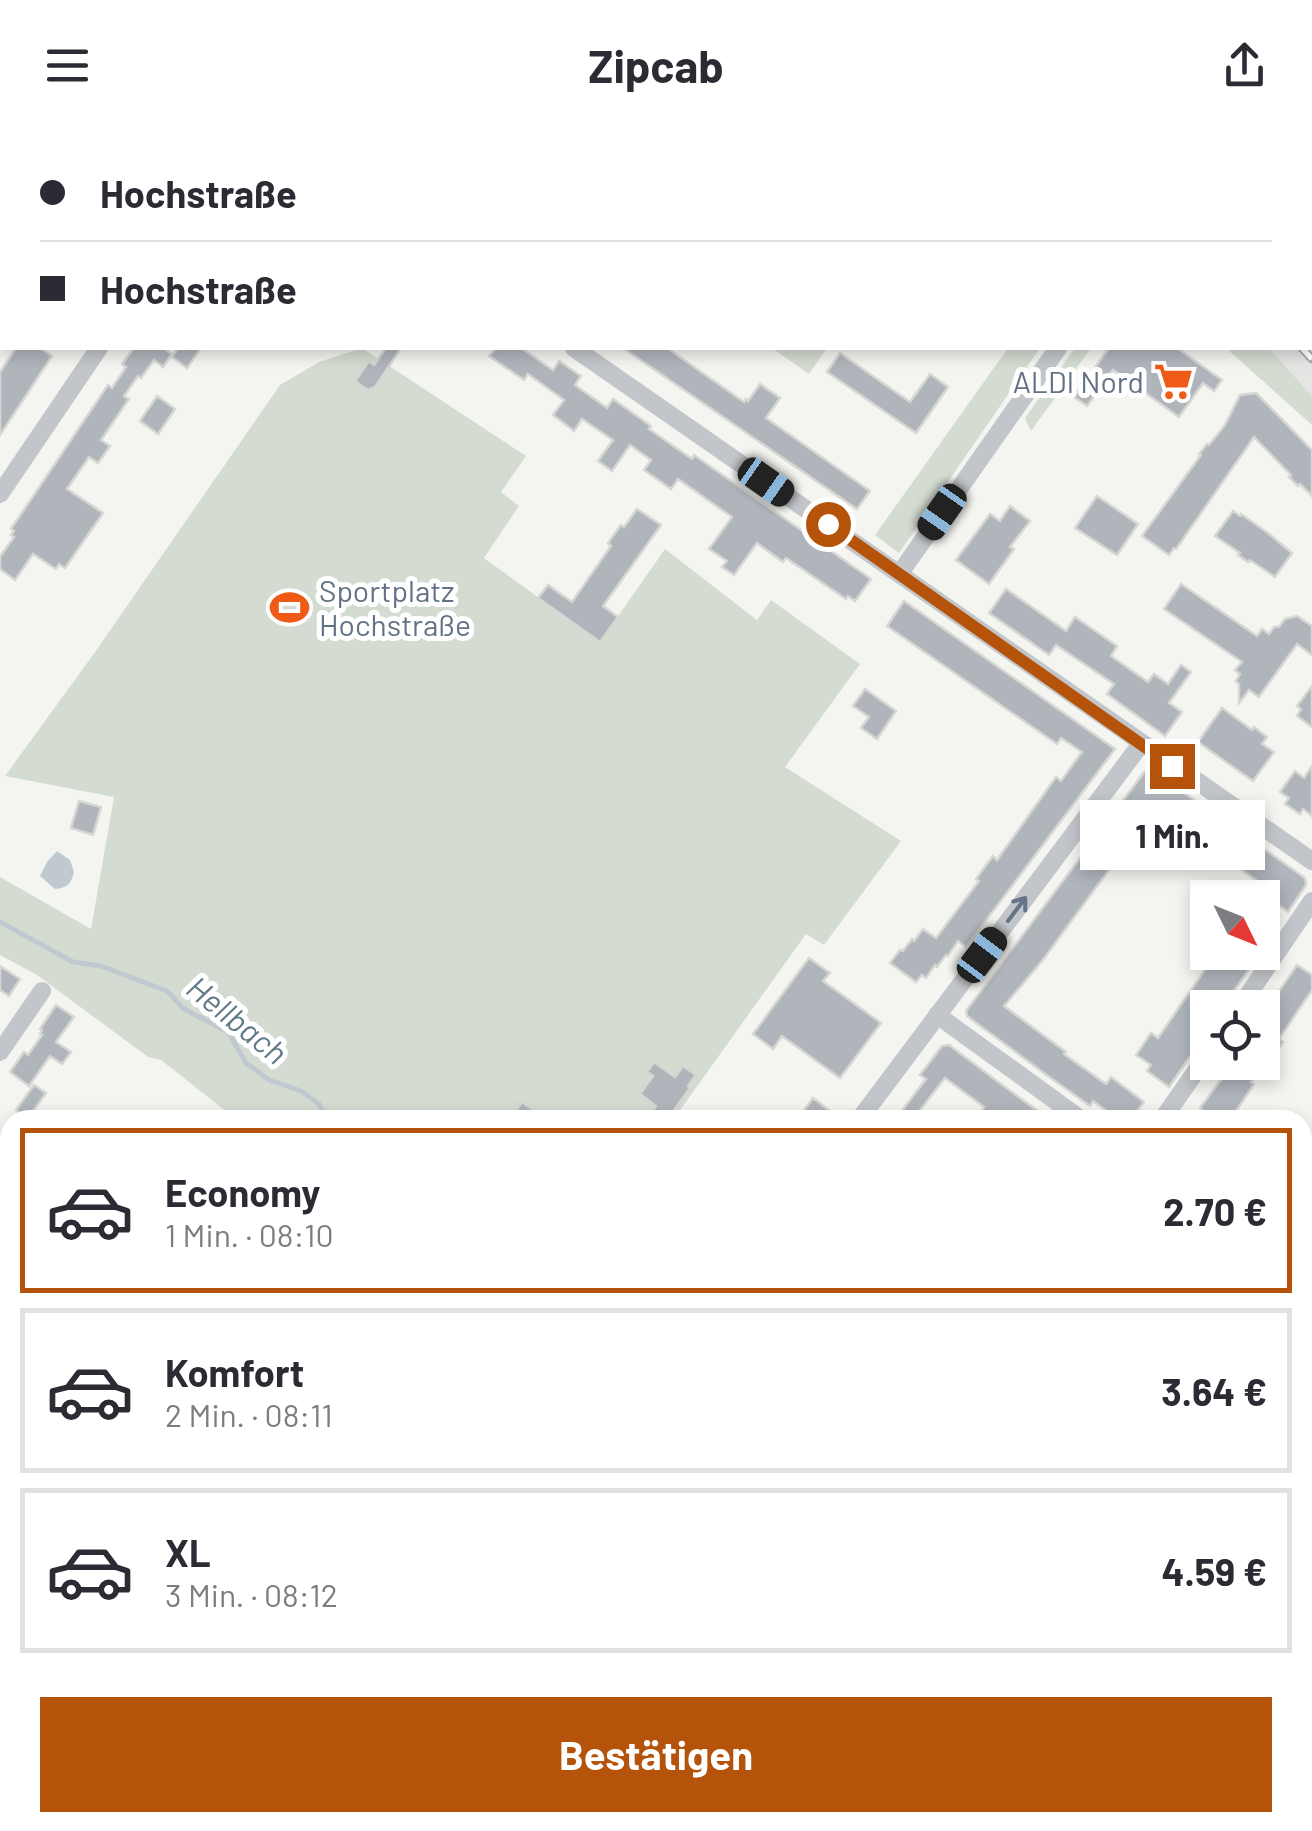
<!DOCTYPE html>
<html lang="de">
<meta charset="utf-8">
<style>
body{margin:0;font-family:Barlow,sans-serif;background:#f7f7f7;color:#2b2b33;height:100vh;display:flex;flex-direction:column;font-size:38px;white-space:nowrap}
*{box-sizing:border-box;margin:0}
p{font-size:32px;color:#7c7c81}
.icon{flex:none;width:55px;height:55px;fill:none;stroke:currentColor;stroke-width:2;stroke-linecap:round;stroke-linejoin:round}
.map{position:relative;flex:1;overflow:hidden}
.drawer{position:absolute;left:0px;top:980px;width:1312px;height:722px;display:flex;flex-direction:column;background:#fff;border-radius:30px 30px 0 0;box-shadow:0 5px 15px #0003}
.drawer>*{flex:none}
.top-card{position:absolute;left:0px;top:0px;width:1312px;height:220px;box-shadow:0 5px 15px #0003;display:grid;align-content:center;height:220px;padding:0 40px;background:#fff}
.needle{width:65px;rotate:133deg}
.fabs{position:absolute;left:1190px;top:750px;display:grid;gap:20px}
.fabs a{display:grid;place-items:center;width:90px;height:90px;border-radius:0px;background:#fff;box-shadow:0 5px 15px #0003;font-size:50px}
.end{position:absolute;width:45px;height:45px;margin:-22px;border:12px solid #b45309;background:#fff;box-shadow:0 0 0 5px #fff}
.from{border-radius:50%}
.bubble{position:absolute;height:70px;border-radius:0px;background:#fff;box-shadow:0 5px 15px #0003;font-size:32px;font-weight:700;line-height:70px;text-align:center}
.car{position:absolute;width:30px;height:60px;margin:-30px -15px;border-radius:12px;box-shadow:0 0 8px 2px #0007;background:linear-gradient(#222 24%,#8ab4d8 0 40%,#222 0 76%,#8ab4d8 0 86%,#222 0)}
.top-card b{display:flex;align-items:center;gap:35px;height:95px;font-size:38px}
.top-card b+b{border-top:2px solid #e1e1e2}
.top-card i{width:25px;height:25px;background:#2b2b33}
ul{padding:18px 0 0;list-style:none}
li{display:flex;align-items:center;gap:30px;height:165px;margin:0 20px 15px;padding:0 20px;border:5px solid #e1e1e2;border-radius:0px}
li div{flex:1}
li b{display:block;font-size:38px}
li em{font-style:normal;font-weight:700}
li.active{border-color:#b45309}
li>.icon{width:90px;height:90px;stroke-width:1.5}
.button{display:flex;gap:20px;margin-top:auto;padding:20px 40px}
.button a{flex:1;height:115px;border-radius:0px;background:#b45309;color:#fff;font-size:40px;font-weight:700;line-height:115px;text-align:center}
header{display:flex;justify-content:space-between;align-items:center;height:130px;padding:0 40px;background:#fff;font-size:45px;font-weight:700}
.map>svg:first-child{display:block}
.built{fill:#e5e6e4}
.green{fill:#d4dcd1}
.water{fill:#bfc9cf}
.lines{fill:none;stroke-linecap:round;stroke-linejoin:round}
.stream{stroke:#bfc9cf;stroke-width:5}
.building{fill:#afb5bb;stroke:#d6d6d3;stroke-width:2.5}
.minor{stroke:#c2c5c9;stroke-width:18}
.rail-casing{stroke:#a4a9b0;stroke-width:9}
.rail{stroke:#fff;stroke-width:5;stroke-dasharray:15;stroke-linecap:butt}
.oneway{stroke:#677687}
.route{stroke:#b45309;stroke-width:12}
.labels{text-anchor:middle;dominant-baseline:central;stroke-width:10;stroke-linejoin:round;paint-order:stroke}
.poi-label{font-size:30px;fill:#627284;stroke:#fff;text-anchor:end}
.water-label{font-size:32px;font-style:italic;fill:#627a88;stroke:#fff}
</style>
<header><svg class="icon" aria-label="menu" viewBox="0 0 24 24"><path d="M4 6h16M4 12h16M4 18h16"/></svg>Zipcab<svg class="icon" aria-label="share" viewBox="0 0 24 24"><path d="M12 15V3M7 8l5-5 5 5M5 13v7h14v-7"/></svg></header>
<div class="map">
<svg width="1312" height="1701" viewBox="0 0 1312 1701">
<rect width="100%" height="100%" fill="#f4f5f0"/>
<polygon class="built" points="1312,177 1312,266 1269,218 1310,218 1310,179"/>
<g class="green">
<polygon points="689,0 977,0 975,2 692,2"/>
<polygon points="362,218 526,326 501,362 519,376 484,428 600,512 665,419 757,490 771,470 860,534 785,637 901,711 824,815 806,804 673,990 237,990 161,930 148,927 37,845 0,825 0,747 91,799 114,667 5,646 93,525 280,255 319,232"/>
<polygon points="772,218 827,218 809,244"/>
<polygon points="1008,218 1040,218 899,423 875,405"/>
<polygon points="1075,218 1091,218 1031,301 1025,288"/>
<polygon points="1226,218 1269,218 1312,266 1312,295"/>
<polygon points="971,1692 1187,1692 1187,1693 1181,1701 979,1701 969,1694"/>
</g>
<path class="water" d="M57,721l13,9 4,12c-3,12 -7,16 -19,17l-15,-13 7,-14z"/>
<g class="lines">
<g class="stream">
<polyline points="0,792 73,832 101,836 167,861 184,879 228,902 246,933 269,950 301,961 319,974 327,990"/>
<polyline points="1003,1692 1012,1701"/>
</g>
</g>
<g class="building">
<polygon points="16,218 40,218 52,226 0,305 0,242"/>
<polygon points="134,218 163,218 172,224 163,237 154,230 141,248 138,246 124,266 129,269 101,310 110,316 98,333 89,327 67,359 103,383 65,438 59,434 56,439 33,424 15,450 0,439 0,427 14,407 11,405 14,401 11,399 108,255 112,258 126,237 122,234"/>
<polygon points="178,218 201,218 187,238 172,227"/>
<polygon points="386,218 401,218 375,257 368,260 355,251 369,231 374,235"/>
<polygon points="496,218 521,218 553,240 559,231 581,246 575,255 607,278 613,269 651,296 649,299 692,329 694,325 871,449 855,471 848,466 846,469 786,428 783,432 757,413 734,445 722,437 727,431 709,419 732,387 678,349 671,359 644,340 651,330 630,315 612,341 598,331 613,310 582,289 574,301 553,285 564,270 528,244 524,250 489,226"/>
<polygon points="623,218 667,218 744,272 746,269 748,271 760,254 780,268 766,288 870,361 857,379"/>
<polygon points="1109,218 1177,218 1222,250 1214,261 1203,253 1179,287 1113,240 1087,276 1074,267"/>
<polygon points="840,223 910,272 930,244 948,257 916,303 827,242"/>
<polygon points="1256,263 1312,320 1312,366 1300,354 1298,356 1289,347 1291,345 1254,307 1176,419 1174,418 1169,425 1142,406 1201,325 1199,324 1207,314 1209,315 1225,295 1240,265"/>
<polygon points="157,266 175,279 158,304 140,291"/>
<polygon points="1097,366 1138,394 1117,425 1075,398"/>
<polygon points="1010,376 1030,391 1010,417 1014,419 989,454 956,430 990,384 1000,391"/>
<polygon points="637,379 661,395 603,476 618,487 600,512 538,468 548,455 572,472 611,416 608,413 621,395 624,397"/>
<polygon points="1233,381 1240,386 1241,384 1268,403 1292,423 1275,447 1250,430 1248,432 1238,425 1240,423 1215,406"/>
<polygon points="1181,454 1257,506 1262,499 1269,504 1274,497 1279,497 1285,489 1297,486 1312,496 1312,525 1297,514 1259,567 1249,560 1239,573 1239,554 1236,551 1240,544 1235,540 1242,532 1164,479"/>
<polygon points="1006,459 1066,501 1075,487 1117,516 1111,526 1148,552 1154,544 1168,554 1181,535 1191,542 1169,573 1182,582 1165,606 1107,564 1114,554 1056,515 1049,525 989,483"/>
<polygon points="904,471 1115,619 966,817 958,811 948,826 946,825 937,837 935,835 926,848 922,845 916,852 890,833 900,820 903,821 912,809 914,811 923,799 936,808 979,751 976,749 993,726 997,730 1056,647 1061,651 1082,622 1061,608 1057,614 887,496"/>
<polygon points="1312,556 1312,597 1297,586 1301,579 1297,576"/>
<polygon points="865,559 896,581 877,609 861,598 869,587 853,576"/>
<polygon points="1222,578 1252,600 1254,597 1267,607 1262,614 1274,622 1253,651 1198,612"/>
<polygon points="1312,636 1312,686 1303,679 1300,684 1285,674 1289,668 1280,662 1295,641 1304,648"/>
<polygon points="1152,640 1305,748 1306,755 1288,782 1270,769 1274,763 1151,675 1132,700 1136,703 1042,831 1004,876 1066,922 1064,924 1106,954 1111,947 1144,972 1131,990 1119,990 1093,971 1090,976 1048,946 967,886 966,881 1145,641"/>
<polygon points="79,671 101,677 93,705 71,698"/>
<polygon points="1217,822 1261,822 1222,878 1208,878 1208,900 1169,957 1147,941 1151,935 1136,925 1151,903 1158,908"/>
<polygon points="809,828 830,843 823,851 881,893 840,948 782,906 773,919 753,904"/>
<polygon points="1297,835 1312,845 1312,860 1279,909 1283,912 1276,922 1273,920 1251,952 1254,954 1230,990 1216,990 1200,978 1223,947 1221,945 1230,932 1262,932 1262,886"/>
<polygon points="0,836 20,849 9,866 0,860"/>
<polygon points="56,875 74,887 56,912 71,922 62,934 50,926 29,956 10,942 24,922 28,925 42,905 40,904 42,900 40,899"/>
<polygon points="949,915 1001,954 1050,990 984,990 988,984 982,980 984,977 945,948 920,980 933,990 895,990 926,949 920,945 942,916"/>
<polygon points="654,932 675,947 683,936 696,945 688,956 690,958 667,990 646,990 656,976 640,964 653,946 647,942"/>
<polygon points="34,955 46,963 28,988 16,980"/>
<polygon points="813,968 842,990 797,990"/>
<polygon points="522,972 548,990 519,990 513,985"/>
</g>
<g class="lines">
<g class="minor">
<polyline points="262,0 266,2"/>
<polyline points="689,0 692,2"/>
<polyline points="244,2 246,0"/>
<polyline points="1208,2 1210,0"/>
<polyline points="0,65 2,67"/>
<polyline points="0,163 2,165"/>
<polyline points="574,218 1312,731"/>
<polyline points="0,364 99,218"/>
<polyline points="900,443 1058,218"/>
<polyline points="1239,878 1312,771"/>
<polyline points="937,885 1082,990"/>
<polyline points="0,922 42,861"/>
<polyline points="859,990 1141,614"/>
<polyline points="1162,990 1208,924"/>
<polyline points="0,1053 10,1062"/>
<polyline points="1302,1150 1312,1157"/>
<polyline points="1302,1211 1312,1198"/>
<polyline points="0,1361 10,1368"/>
<polyline points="0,1463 10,1453"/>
<polyline points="1302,1488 1312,1495"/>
<polyline points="0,1600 10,1607"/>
<polyline points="133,1692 145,1701"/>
<polyline points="787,1692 796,1701"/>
<polyline points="806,1692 818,1701"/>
<polyline points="332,1701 339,1692"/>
<polyline points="931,1701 938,1692"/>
<polyline points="947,1701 954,1692"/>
</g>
<defs>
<g id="rail">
<polyline points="1104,0 1106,2"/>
<polyline points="1135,0 1137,2"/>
<polyline points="1310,194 1312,196"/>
<polyline points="1302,218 1312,229"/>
</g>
</defs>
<use href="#rail" class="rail-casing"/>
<use href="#rail" class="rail"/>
</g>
<defs><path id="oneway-shaft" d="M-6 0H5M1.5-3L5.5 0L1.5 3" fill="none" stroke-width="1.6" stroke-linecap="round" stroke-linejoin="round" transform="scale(2.5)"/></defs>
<use class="oneway" href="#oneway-shaft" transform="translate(1017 779) rotate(-53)"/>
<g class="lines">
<polyline class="route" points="828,394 1172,636"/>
</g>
<defs>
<symbol id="supermarket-bare" viewBox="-9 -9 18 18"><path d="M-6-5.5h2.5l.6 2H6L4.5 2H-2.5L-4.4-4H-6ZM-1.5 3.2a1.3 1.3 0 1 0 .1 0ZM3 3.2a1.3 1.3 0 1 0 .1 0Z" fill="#ef5a17" stroke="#fff" stroke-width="2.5" paint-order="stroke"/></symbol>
<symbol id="stadium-bare" viewBox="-9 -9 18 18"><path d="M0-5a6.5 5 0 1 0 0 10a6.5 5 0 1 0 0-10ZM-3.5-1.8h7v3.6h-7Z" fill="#ef5a17" stroke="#fff" stroke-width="2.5" paint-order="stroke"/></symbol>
</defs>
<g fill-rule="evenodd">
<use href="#supermarket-bare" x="1146" y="224" width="55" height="55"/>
<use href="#stadium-bare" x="262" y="450" width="55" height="55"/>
</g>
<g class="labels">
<g class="poi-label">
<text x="1144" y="251">ALDI Nord</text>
<text x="319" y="460" text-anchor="start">Sportplatz<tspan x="319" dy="34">Hochstraße</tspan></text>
</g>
<g class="water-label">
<text transform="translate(238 889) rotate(39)">Hellbach</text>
</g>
</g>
</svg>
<div class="fabs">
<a><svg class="needle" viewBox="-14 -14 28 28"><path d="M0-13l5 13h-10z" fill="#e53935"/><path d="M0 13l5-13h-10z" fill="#7c7c81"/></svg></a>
<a><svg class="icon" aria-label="locate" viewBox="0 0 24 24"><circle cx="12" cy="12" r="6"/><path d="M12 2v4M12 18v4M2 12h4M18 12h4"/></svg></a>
</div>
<i class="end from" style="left:828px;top:394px"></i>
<i class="end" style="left:1172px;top:636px"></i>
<div class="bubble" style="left:1080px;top:670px;width:185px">1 Min.</div>
<i class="car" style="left:766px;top:352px;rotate:125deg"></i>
<i class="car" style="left:942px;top:382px;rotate:215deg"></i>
<i class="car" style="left:982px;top:825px;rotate:37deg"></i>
<div class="top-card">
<b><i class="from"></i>Hochstraße</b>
<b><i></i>Hochstraße</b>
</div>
<section class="drawer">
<ul>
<li class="active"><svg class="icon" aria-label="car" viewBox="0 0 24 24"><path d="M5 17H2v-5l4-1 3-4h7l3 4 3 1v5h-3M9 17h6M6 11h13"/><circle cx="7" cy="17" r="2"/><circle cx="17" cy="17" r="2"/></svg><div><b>Economy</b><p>1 Min. · 08:10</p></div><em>2.70 €</em></li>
<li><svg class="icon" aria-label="car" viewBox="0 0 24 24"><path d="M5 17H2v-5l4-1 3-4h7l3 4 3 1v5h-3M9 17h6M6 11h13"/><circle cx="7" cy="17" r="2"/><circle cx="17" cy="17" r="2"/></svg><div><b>Komfort</b><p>2 Min. · 08:11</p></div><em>3.64 €</em></li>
<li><svg class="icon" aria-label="car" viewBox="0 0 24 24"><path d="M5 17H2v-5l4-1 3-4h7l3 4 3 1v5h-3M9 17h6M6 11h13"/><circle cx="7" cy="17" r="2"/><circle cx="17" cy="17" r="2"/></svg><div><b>XL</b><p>3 Min. · 08:12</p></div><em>4.59 €</em></li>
</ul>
<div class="button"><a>Bestätigen</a></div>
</section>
</div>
